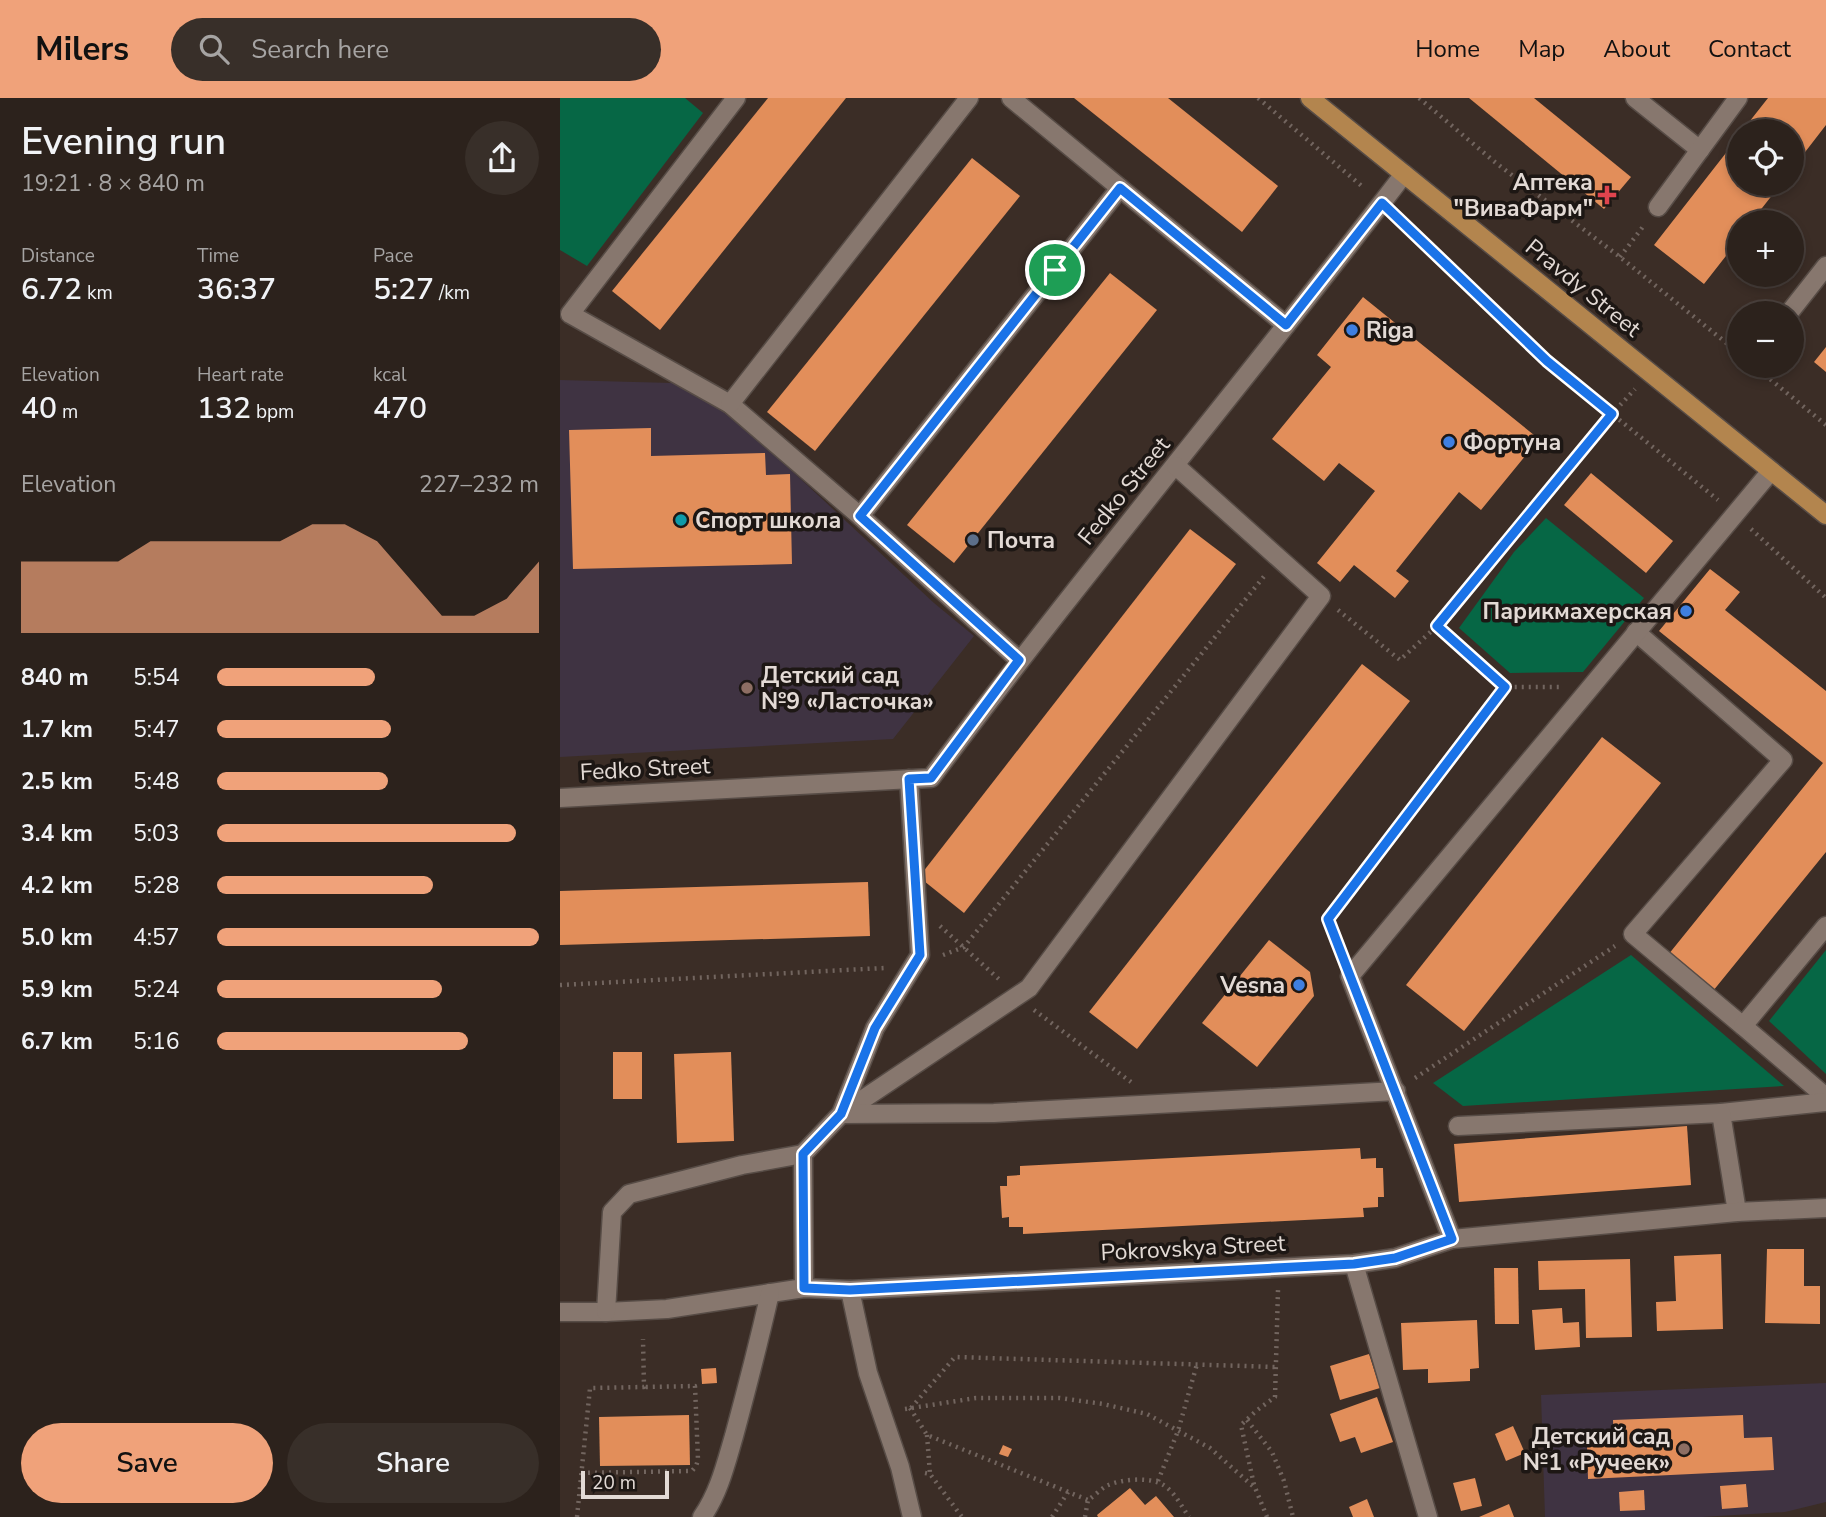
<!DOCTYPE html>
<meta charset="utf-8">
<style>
:root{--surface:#2c221c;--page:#382f29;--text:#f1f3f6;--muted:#a6a4a3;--line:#483f3b;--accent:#f0a27a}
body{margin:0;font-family:"Nunito Sans",sans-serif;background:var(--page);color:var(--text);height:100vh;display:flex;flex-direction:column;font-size:26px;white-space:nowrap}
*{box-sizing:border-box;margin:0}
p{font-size:23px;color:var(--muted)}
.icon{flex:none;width:38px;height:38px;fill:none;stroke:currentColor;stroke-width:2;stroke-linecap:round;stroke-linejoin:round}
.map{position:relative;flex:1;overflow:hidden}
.panel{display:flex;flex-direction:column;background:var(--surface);width:560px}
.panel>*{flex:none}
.fabs{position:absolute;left:1167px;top:21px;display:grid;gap:14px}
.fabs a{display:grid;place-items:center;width:77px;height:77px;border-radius:50%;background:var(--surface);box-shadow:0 4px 10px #0003,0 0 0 2px var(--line);font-size:35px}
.scale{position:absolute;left:21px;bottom:18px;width:88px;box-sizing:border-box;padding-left:7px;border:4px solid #e3dad5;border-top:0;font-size:19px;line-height:24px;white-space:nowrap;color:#e3dad5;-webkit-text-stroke:5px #1d1714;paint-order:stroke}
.pin{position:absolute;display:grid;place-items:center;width:60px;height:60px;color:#fff;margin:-30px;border:4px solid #fff;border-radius:50%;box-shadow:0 2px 7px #0007}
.round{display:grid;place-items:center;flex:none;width:74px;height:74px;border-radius:37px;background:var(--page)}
.headline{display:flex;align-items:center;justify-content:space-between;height:119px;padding:0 21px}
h1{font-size:38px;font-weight:600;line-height:52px}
.figures{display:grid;grid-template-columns:repeat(3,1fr);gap:10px;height:119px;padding:7px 21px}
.figures div{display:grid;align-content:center}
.figures b{font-size:30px;font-weight:600}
.figures small{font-size:19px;font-weight:400}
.figures p{font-size:19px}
.chart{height:196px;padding:14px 21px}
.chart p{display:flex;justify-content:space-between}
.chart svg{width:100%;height:126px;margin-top:7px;fill:var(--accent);opacity:.7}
.primary-button{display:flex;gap:14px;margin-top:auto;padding:14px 21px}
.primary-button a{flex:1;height:80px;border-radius:42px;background:var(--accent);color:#111;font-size:28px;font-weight:600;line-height:80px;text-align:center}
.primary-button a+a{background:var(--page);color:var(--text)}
ul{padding:0 21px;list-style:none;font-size:23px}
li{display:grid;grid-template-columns:112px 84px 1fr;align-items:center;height:52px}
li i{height:18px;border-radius:9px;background:var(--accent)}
header{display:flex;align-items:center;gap:42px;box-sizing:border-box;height:98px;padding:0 35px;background:var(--accent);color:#111}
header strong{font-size:33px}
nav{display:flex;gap:38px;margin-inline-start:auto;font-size:24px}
.search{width:490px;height:63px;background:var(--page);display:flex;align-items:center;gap:18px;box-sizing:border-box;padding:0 24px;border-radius:38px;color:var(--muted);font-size:26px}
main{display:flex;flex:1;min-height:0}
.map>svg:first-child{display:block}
.education{fill:#3f3342}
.forest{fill:#066745}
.building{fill:#e28e5a}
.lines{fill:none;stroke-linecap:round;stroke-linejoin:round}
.minor-casing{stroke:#574c46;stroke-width:21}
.major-casing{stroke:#574c46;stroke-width:21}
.path{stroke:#72655f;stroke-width:4.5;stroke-dasharray:2 5;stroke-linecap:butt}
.minor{stroke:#87776e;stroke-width:18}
.major{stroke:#b3854e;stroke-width:18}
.route-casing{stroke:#fff;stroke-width:14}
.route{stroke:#1a73e8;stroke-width:9}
.health-dot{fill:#e0444e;stroke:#1d1714;stroke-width:2.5}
.shop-dot{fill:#3f7fe0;stroke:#1d1714;stroke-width:2.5}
.culture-dot{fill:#0f9aa8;stroke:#1d1714;stroke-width:2.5}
.service-dot{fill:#5c6f8a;stroke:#1d1714;stroke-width:2.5}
.education-dot{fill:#8d6e63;stroke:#1d1714;stroke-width:2.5}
.labels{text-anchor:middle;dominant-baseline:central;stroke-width:7;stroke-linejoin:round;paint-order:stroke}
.poi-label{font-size:23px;font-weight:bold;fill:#e3dad5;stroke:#1d1714;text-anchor:start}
.street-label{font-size:23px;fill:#e3dad5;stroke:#1d1714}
</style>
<header>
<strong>Milers</strong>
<div class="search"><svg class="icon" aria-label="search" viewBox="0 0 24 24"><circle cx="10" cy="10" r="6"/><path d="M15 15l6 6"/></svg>Search here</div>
<nav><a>Home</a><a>Map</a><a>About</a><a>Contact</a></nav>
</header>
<main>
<section class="panel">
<div class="headline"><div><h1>Evening run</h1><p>19:21 · 8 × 840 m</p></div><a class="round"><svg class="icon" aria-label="share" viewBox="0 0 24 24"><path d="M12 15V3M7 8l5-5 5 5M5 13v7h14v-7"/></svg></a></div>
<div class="figures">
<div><p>Distance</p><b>6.72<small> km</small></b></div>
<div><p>Time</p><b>36:37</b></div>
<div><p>Pace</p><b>5:27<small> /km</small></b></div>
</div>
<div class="figures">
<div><p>Elevation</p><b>40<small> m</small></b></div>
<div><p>Heart rate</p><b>132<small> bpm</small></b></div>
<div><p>kcal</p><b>470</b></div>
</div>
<div class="chart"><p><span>Elevation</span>227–232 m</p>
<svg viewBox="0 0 160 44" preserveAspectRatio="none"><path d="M0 44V19L10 19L20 19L30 19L40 12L50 12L60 12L70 12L80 12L90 6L100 6L110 12L120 25L130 38L140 38L150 32L160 19V44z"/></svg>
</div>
<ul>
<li><b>840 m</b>5:54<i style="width:49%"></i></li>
<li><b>1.7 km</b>5:47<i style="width:54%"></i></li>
<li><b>2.5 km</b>5:48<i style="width:53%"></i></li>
<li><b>3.4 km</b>5:03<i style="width:93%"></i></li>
<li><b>4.2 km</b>5:28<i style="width:67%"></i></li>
<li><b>5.0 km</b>4:57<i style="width:100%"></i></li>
<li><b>5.9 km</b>5:24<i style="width:70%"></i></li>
<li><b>6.7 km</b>5:16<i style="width:78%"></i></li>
</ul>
<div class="primary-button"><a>Save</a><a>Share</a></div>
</section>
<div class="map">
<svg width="1266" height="1419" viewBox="0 0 1266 1419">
<rect width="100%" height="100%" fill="#3b2d26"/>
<!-- education -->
<g class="education">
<path d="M0 282 112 285 160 306 374 505 414 538 333 641 0 659Z"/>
<path d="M1266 1285V1404L1225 1414 1142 1419H985L981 1297Z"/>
</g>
<!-- forest -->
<g class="forest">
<path d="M0 0H125L143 15 27 168 0 152Z"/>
<path d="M986 420 1084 500 1023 574 950 575 899 530 954 454Z"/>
<path d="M1266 852V976L1209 923Z"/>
<path d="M1071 857 1224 988 903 1008 873 985Z"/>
</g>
<!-- building -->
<g class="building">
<path d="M208 0H286L100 232 52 193Z"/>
<path d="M514 0H608L718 88 682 134Z"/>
<path d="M909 0H974L1071 79 1044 111Z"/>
<path d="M1208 0H1266V27L1232 71V33H1182Z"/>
<path d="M1180 37V86H1221L1191 124H1180V140L1144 186 1094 147Z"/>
<path d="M412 60 460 98 255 353 207 314Z"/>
<path d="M550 175 597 212 394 465 347 427Z"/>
<path d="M803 199 979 341 921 412 899 394 836 473 849 483 835 500 794 467 780 484 757 465 815 393 779 365 764 383 712 341 771 269 757 257Z"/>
<path d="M1266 249V274L1254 264Z"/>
<path d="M91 330V358L205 355 206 377 230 376 232 466 13 471 9 332Z"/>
<path d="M1031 375 1113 443 1086 475 1004 407Z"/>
<path d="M630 431 676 466 404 815 359 779Z"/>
<path d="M1150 471 1180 494 1165 512 1266 593V754L1153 893 1108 857 1263 665 1099 533Z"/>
<path d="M802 566 850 603 577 951 529 914Z"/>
<path d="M1042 639 1101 685 904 933 846 887Z"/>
<path d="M308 784 310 838 0 847V793Z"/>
<path d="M709 842 750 874 754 898 697 969 642 925Z"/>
<rect x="53" y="954" width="29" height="47"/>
<path d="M171 954 174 1043 117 1045 114 956Z"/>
<path d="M1127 1028 1131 1087 899 1104 894 1046Z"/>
<path d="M800 1050 801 1061 816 1060V1070H823L824 1099H818V1109L803 1110 804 1119 463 1136V1129H449V1119L442 1120 440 1088H447V1078L460 1077V1068Z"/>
<path d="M1207 1151H1244V1188H1260V1226L1205 1225Z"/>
<path d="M1161 1156 1163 1231 1097 1233 1096 1204 1116 1203 1114 1158Z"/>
<path d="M1070 1161 1072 1239 1026 1240 1025 1191 979 1192 978 1163Z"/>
<path d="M934 1170H958L959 1226H935Z"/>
<path d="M1002 1210 1003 1225 1019 1224 1020 1249 975 1252 972 1212Z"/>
<path d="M917 1222 919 1270 910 1271V1283L868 1285V1271L843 1272 841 1225Z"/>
<path d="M809 1256 820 1290 780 1302 770 1268Z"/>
<path d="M156 1270 157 1285 142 1286 141 1271Z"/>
<path d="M817 1299 833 1344 801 1355 795 1339 780 1344 770 1316Z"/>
<path d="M129 1317 130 1367 40 1368 39 1319Z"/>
<path d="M1183 1317 1184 1340 1212 1339 1214 1372 1028 1381 1027 1347 1054 1346 1053 1322Z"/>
<path d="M953 1328 965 1355 946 1363 935 1336Z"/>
<path d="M443 1347 452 1351 448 1359 439 1356Z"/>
<path d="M915 1380 922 1408 901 1413 893 1385Z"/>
<path d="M1186 1386 1188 1409 1162 1411 1160 1388Z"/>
<path d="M570 1390 585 1407 596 1398 614 1419H538L537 1417Z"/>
<path d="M1084 1392 1085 1412 1060 1413 1059 1394Z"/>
<path d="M807 1401 814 1419H793L789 1409Z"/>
<path d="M949 1406 954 1419H919Z"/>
</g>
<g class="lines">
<defs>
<g id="minor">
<path d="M176 0 10 216 170 306 300 418 459 562"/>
<path d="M451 0 726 227"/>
<path d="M1075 0 1140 52"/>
<path d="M1098 109 1178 0"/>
<path d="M1229 215 1266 168"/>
<path d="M170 306 409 0"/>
<path d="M300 418 560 90"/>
<path d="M1076 534 1223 662 1073 836 1183 928"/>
<path d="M0 700 371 680C524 475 689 279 844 76"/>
<path d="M1266 828 1183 928 1266 999"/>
<path d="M1161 1015 1266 1004"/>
<path d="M281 1016 469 890 761 498 616 368"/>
<path d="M281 1016 434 1015 836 993"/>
<path d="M898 1028 1161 1015 1177 1114"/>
<path d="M892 1141 790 878 1211 373"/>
<path d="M794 1166 868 1419"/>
<path d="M244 1190 243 1056 281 1016 315 930 360 857 349 681"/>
<path d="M290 1192 308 1275 340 1369 352 1419"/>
<path d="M0 1214H46L107 1211 244 1190 290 1192 794 1166 835 1160 892 1141 1177 1114 1266 1110"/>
<path d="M46 1214 52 1114 69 1096 182 1067 243 1056"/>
<path d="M142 1419C159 1395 166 1365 174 1338 187 1290 199 1243 210 1195"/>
</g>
<path id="major" d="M750 0 1266 417"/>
</defs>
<!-- minor casing -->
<use href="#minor" class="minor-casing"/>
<!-- major casing -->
<use href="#major" class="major-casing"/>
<!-- path -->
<g class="path">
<path d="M698 0 804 90"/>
<path d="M859 0 936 65 1060 159 1180 256"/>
<path d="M837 119 987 263 1158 402"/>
<path d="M1060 159 1085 126"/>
<path d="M1194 268 1266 327"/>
<path d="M1191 431 1266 500"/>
<path d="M778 512 840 562 877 528 945 589H1002"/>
<path d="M877 528 1052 316 1075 291"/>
<path d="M380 828 441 883"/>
<path d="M781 855 768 822 945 589"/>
<path d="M383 857 404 849 706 476"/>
<path d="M0 887 324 870"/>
<path d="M474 912 571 984"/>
<path d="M855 980 1055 848"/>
<path d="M350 1310 367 1337 528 1402"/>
<path d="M351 1310 395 1259 716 1269"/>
<path d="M345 1311 416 1300H500L543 1306 587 1316 650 1350 696 1391"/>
<path d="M687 1322 712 1354 724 1383 733 1419"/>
<path d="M367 1337 370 1376"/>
<path d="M21 1375 132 1373 136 1368 138 1362 135 1288 84 1289"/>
<path d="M365 1375 370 1376 402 1419"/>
<path d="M598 1383 618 1333 637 1266"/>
<path d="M17 1419 30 1290 84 1289 83 1241"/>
<path d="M492 1419 508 1394"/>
<path d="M525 1419 528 1402C534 1398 540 1392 546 1388 561 1381 591 1378 605 1388 615 1395 622 1409 629 1419"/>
<path d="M707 1419 694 1387 681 1327 696 1313 715 1299 718 1192"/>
</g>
<!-- minor -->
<use href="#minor" class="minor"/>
<!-- major -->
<use href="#major" class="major"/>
</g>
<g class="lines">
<defs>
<path id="route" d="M560 90 726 227 822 105 987 263 1052 316 877 528 945 589 768 821 892 1141 835 1160 794 1166 290 1192 244 1190 243 1056 281 1016 315 930 360 857 349 681 371 680 459 562 300 418Z"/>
</defs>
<!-- route casing -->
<use href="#route" class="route-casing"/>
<!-- route -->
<use href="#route" class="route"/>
</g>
<!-- markers -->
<path class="health-dot" d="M1043.5 86.5h7v7h7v7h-7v7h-7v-7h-7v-7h7z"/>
<g class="shop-dot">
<circle cx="792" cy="232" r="7"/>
<circle cx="889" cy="344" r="7"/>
<circle cx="1126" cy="513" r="7"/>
<circle cx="739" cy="887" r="7"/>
</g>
<circle class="culture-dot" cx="121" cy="422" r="7"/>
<circle class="service-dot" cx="413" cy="442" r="7"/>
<g class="education-dot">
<circle cx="187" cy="590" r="7"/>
<circle cx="1124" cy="1351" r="7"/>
</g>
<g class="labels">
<!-- poi labels -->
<g class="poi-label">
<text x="1033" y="84" text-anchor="end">Аптека<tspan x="1033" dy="26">"ВиваФарм"</tspan></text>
<text x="806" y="232">Riga</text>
<text x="903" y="344">Фортуна</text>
<text x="135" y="422">Спорт школа</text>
<text x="427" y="442">Почта</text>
<text x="1112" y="513" text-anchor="end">Парикмахерская</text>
<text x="201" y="577">Детский сад<tspan x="201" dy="26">№9 «Ласточка»</tspan></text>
<text x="725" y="887" text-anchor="end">Vesna</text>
<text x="1110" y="1338" text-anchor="end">Детский сад<tspan x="1110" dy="26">№1 «Ручеек»</tspan></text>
</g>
<!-- street labels -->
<g class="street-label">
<text transform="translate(1023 190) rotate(39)">Pravdy Street</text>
<text transform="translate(564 393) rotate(-51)">Fedko Street</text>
<text transform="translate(85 671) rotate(-3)">Fedko Street</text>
<text transform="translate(633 1150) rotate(-3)">Pokrovskya Street</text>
</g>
</g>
</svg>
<div class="fabs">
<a><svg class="icon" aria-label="locate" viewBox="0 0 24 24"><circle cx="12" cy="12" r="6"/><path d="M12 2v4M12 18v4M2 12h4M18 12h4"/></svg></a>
<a>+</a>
<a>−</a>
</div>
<div class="scale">20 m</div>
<div class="pin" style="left:495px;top:172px;background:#1e9e55"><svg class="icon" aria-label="arrive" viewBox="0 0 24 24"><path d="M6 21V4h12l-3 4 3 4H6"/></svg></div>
</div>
</main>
